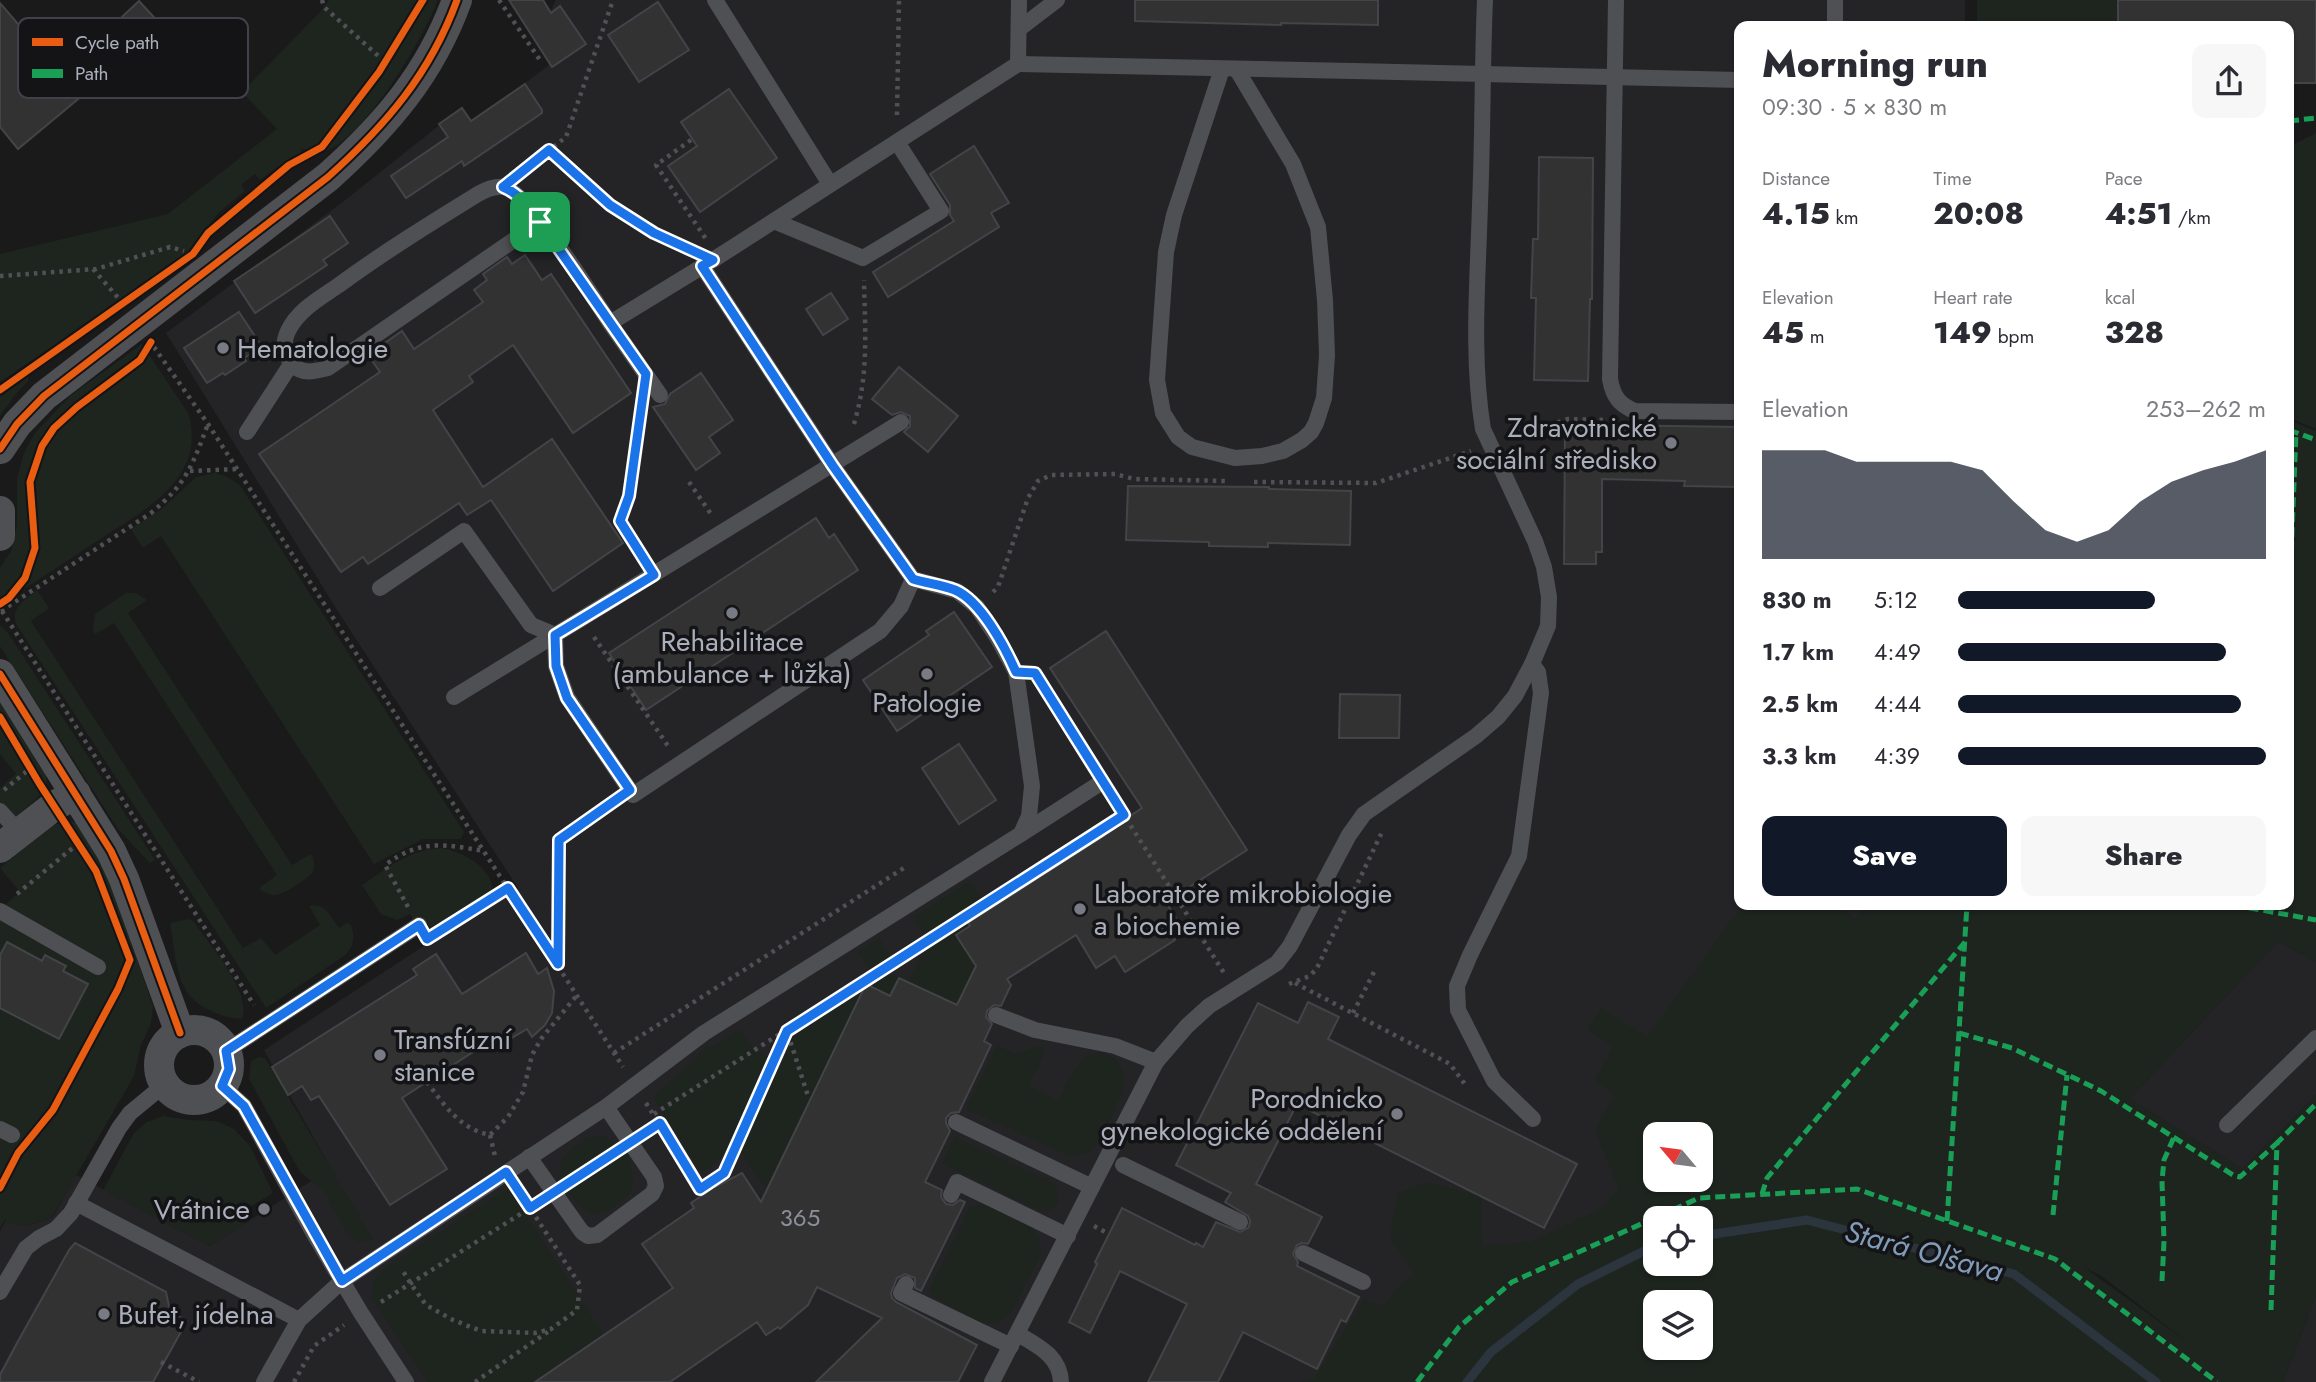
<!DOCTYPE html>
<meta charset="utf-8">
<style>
:root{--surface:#fff;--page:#f7f7f7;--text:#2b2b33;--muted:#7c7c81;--accent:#111827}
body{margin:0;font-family:Jost,sans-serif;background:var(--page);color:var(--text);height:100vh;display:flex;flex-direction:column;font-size:26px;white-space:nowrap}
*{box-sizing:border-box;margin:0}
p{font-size:23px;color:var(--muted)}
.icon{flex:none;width:38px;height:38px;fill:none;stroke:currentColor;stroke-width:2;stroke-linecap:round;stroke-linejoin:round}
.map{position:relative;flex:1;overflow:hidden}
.drawer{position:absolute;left:1734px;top:21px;width:560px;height:889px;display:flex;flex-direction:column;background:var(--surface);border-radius:14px;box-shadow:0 2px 5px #0004}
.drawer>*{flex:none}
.needle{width:46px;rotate:299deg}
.fabs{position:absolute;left:1643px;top:1122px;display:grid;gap:14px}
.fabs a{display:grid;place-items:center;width:70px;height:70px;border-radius:14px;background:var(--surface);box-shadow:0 2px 5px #0004;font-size:35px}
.pin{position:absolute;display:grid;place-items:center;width:60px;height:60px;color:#fff;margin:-30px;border-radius:14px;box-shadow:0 4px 10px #0006}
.round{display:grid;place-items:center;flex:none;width:74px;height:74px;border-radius:14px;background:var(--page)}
.overview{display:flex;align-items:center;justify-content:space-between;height:119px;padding:0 28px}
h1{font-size:38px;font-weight:800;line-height:52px}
.stats{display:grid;grid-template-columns:repeat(3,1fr);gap:10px;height:119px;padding:7px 28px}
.stats div{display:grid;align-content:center}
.stats b{font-size:30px;font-weight:800}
.stats small{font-size:19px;font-weight:400}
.stats p{font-size:19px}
.chart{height:196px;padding:14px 28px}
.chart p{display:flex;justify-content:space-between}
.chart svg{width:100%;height:126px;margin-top:7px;fill:var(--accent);opacity:.7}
.primary-button{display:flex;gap:14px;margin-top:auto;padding:14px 28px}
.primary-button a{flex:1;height:80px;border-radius:14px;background:var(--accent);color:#fff;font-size:28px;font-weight:800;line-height:80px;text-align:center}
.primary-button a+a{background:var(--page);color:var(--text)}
ul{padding:0 28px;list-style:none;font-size:23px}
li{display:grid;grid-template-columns:112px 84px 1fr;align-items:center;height:52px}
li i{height:18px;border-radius:9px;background:var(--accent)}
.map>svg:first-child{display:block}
.built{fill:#242427}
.green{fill:#1e251f;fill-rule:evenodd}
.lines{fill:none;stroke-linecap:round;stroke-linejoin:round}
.stream{stroke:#2c353e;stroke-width:9}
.building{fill:#323233;stroke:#434447;stroke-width:2}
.path{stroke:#505155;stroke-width:4.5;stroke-dasharray:3.5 5;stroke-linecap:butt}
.lane{stroke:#4e5054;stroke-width:16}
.street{stroke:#4e5054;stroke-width:30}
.quiet{stroke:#1a9f57;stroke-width:5;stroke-dasharray:10 5;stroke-linecap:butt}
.cycleway-casing{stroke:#141417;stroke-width:11}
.cycleway{stroke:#e95d12;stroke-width:7}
.route-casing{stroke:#fff;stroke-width:14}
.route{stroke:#1a73e8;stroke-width:9}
.poi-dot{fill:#787b84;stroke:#141417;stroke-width:2.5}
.labels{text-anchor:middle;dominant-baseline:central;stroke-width:7;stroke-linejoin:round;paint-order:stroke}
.number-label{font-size:24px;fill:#8d909a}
.poi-label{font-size:28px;fill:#abafbc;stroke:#141417;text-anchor:start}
.water-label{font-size:30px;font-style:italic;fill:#809cb9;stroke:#141417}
.key{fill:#141417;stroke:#414249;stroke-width:2}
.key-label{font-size:19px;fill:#abafbc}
</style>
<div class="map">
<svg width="2316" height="1382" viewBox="0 0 2316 1382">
<rect width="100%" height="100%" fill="#1a1a1b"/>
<!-- built -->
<g class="built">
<path d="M556 0H1965V26H1740V905H1868L1676 1134H1656L1623 1198 1392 1382H0V1231L5 1222 26 1226 53 1217 76 1175 209 1246 313 1180 331 1168 264 1050 430 942 518 888 337 610 166 333 344 201 461 108 471 123 552 63 526 28 550 12Z"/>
<path d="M2278 941 2316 962V1095L2243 1169 2129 1099Z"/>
<path d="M2316 1295V1382H2283Z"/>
</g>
<!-- green -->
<g class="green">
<path d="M329 0H438C422 40 367 135 326 151 319 153 308 150 300 149L303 153 290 158 260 180 255 174 241 185 245 191 219 212 187 254 0 382V254L168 214 277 129 242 92 321 11Z"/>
<rect x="1977" y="0" width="140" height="26"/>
<path d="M2316 133V429L2289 418V147Z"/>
<path d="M142 344 188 413C208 477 144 511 100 539 76 555 52 571 27 587L15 590 0 600V568L11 551 17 525V478L24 453 35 433 70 396Z"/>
<path d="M28 377V381L15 395 0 416V397Z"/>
<path d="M2289 420 2316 431V962L2278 941 2129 1099 2243 1169 2316 1095V1295L2283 1382H1299L1314 1379 1364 1299 1383 1306 1398 1287 1415 1274 1390 1237 1398 1193 1426 1182 1482 1197V1246L1530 1242 1600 1209 1619 1188 1595 1131 1614 1095 1595 1080 1613 1047 1588 1030 1601 1007 1647 1037 1742 905H1838L1856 919 1868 905H2289ZM1656 1134H1701V1180H1656ZM1656 1218H1701V1264H1656ZM2084 1267 2103 1277 2194 1347ZM1656 1302H1701V1348H1656Z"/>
<path d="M215 473 225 476 239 484 464 832 461 839H423L374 864 161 536 143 548 131 529 163 508 196 477Z"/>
<path d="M37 590 49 608 31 621 243 948 261 938 275 955 320 925 309 906C325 902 331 917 339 928L347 923 351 925C355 938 354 947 344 956L266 1008 16 624C11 607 25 600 37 590Z"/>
<path d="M126 593H136L147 600 128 613 292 865 311 854C314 859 315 865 313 871 310 878 282 896 274 895 268 895 263 892 259 888L277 875 114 623 95 634 93 630 95 614Z"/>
<path d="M0 625 8 633 155 860 150 863 118 829 0 646Z"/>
<path d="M0 699 46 770C46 776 47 782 45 787 42 797 10 821 0 830V788L16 774 0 754Z"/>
<path d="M69 821 80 823 105 866 153 1006 151 1023 141 1045 134 1076 52 1217 26 1226 5 1222 6 1218 0 1228V909L20 892 0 868 53 825Z"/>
<path d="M443 848C465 854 491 866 493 891L437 930 431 929 424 920 416 924 410 914 397 920 381 914 362 885C390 867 409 849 443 848Z"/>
<path d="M970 881 982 899 925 936 913 917Z"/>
<path d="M188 919 193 921C207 941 255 996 241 1019 229 1018 220 1015 209 1010 173 993 177 956 170 923Z"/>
<path d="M966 923 969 927 956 935 977 968 974 969 957 1005 908 982 922 953Z"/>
<path d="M879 938 891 958 870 971 858 952Z"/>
<path d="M883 975 899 977 889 997 866 988 766 1190 740 1150 795 1034Z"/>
<path d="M740 1029 751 1046 766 1056 768 1063 721 1158 702 1173 653 1098 706 1047H712Z"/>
<path d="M997 1045 1016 1055 1037 1046 1043 1048 1044 1054 1029 1086 1058 1101C1069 1082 1083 1037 1114 1058 1121 1063 1125 1073 1125 1082 1125 1091 1101 1140 1095 1147 1088 1154 1078 1156 1070 1156L966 1109Z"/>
<path d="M259 1057 265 1058 374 1240 358 1242 349 1237 323 1190 300 1172 249 1079 251 1061Z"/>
<path d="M163 1116 188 1120 217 1121 234 1129 250 1146 273 1193 246 1209 252 1219 209 1246 103 1190 134 1133 147 1122Z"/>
<path d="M603 1136C626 1145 647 1184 622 1201 616 1205 610 1211 604 1213 587 1218 577 1205 569 1193 555 1173 556 1158 578 1144 587 1138 592 1136 603 1136Z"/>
<path d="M955 1137 1053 1183C1064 1197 1058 1212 1040 1211L942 1163Z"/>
<path d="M509 1187 603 1334 534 1382H427L372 1298 374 1281 383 1269Z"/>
<path d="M980 1205 990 1207 1032 1228 1040 1241 1041 1255 1010 1315 998 1323 983 1324 935 1298 929 1291 970 1206Z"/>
</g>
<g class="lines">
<!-- stream -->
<g class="stream">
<path d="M1701 1236 1807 1220 2014 1274 2156 1382"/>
<path d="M1467 1382 1491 1352 1578 1284 1656 1245"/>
</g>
</g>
<!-- building -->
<g class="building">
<path d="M509 0H543L551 13 560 6 586 44 552 67Z"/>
<path d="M1135 0H1378V25L1281 23V25L1135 21Z"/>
<path d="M2118 0H2316V83H2289V26H2118Z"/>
<path d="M139 1 162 26 96 87 95 85 18 149 0 127V3L61 74Z"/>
<path d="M658 2 689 50 639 82 608 35Z"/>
<path d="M525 84 542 110V113L464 166 462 161 406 198 391 176 448 137 439 124 462 108 471 121Z"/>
<path d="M729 89 777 158 700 212 668 166 697 146 681 122Z"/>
<path d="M974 146 1009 203 991 213 999 227 888 297 873 272 954 221 950 215V205L930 174Z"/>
<path d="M1539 157 1593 158 1592 299H1590L1588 381 1534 380 1536 298H1531L1533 239H1538Z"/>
<path d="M330 216 348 243 323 260 327 265 255 313 234 281Z"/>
<path d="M525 255 542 280 551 274 631 393 573 433 513 345 469 376 473 382 433 410 483 487 552 439 623 543 553 591 491 500 467 515 459 503 368 564 363 557 341 572 259 454 380 372 368 355 402 331 414 349 483 302 474 290 487 280 483 274 507 257 512 264Z"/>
<path d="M831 293 848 319 823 335 806 309Z"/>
<path d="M239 312 262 347 244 358 246 361 225 375 223 373 207 383 184 348Z"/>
<path d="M899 367 958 416 928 452 904 432 910 426V416L901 412 892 415 872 399Z"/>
<path d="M701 373 733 420 709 437 720 453 696 470 653 407 665 404 670 394Z"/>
<path d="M1603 425 1740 427V487L1684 486 1685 481 1602 479V552H1596V564H1564L1565 429Z"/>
<path d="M1128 486 1269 487V489L1351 491 1350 545 1268 543V547L1209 546V542L1126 540Z"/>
<path d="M816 518 829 538 834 534 858 570 646 710 609 653Z"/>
<path d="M954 612 992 667 897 731 863 680 929 635 926 631Z"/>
<path d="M1106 631 1247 850 1166 902 1180 925 1170 931 1175 940 1125 972 1115 956 1096 968 1076 935 1007 979 1011 985 1001 1006 994 1005 987 1011 986 1017 992 1024 984 1041 991 1045 959 1112 951 1113 946 1118V1123L950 1131 925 1182 942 1190 941 1197 946 1204 953 1205 960 1200 965 1202 921 1291 915 1288V1278L905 1274 897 1278 891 1293 892 1298 896 1302 977 1345 958 1382H816L882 1318 817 1287 808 1305 780 1329 778 1327 766 1335 757 1322 670 1382H535L673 1288 642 1244 694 1208 691 1203 713 1188 742 1173 761 1202 866 984 890 996 899 978 957 1005 976 966 956 935 970 926 968 923 1104 836 1103 834 1142 808 1050 668Z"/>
<path d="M1340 694 1400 695 1399 738H1339Z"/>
<path d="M959 744 996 800 959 824 922 768Z"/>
<path d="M7 942 42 961 45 955 66 966 63 971 88 984 59 1039 0 1008V955Z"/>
<path d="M526 953 538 974 547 968 554 991 552 1013 545 1025 532 1037 527 1029 505 1042 501 1034 402 1098 447 1169 390 1205 319 1096 311 1100 302 1086 288 1095 272 1067 417 975 413 969 436 954 462 994Z"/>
<path d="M1308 1002 1339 1017 1328 1039 1577 1164 1544 1228 1297 1104 1256 1184 1322 1217 1308 1244 1302 1243 1297 1245 1293 1254 1298 1262 1297 1266 1359 1297 1346 1322 1341 1320 1317 1369 1243 1332 1218 1382H1148L1187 1304 1120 1271 1090 1333 1069 1322 1097 1264 1095 1262 1122 1208 1195 1245 1196 1243 1203 1247 1216 1222 1240 1232 1249 1227 1250 1221 1248 1216 1225 1202 1231 1193 1176 1165 1258 1003 1298 1023Z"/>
<path d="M75 1243 166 1292 170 1311 187 1321 153 1382H0V1375L17 1343 69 1250Z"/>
</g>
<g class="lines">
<!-- path -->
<g class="path">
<path d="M322 0 324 7 385 62"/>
<path d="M499 0 542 63"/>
<path d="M897 115 899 0"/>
<path d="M691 140 656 165 706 239"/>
<path d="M549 150 610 205 654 233 690 249"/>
<path d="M520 173 566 137 613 0"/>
<path d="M93 269 120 300"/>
<path d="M0 276 96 269 170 247 184 251"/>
<path d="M154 347 208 424 623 1067"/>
<path d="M642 406 630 497 620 521 642 556"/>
<path d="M854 424C869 374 865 331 864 280"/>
<path d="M1509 438 1568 419 1606 420"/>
<path d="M190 471 237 469"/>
<path d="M689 482 711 514"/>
<path d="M1254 482 1376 483 1471 451"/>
<path d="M993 592 998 587 1028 498 1038 481 1051 475 1115 474 1134 479 1225 481"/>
<path d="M1 611 151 513C187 483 192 466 208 424"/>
<path d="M2 611 254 1005"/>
<path d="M594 637 668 746"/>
<path d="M1043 686 1092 765"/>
<path d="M4 790 27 771"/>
<path d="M1113 798 1124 815"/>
<path d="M17 894 75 846"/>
<path d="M408 907 385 865C421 839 443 844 484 851"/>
<path d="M441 929 508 888"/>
<path d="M558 962 559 840 612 802"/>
<path d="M1295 983 1450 1064 1467 1087"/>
<path d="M1289 984 1310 976 1317 968 1382 832"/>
<path d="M1353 1013 1375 970"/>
<path d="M614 1053 907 866"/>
<path d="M427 1082C444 1105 460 1129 490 1135L508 1117 523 1092 532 1055 541 1039 577 995"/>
<path d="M646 1103 700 1189 724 1173 787 1031 808 1096"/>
<path d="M654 1114 1124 815 1224 973"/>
<path d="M490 1135 495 1156"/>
<path d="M573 1180 613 1154"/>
<path d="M517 1189 530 1207"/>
<path d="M1094 1226 1109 1234"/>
<path d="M381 1302 530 1208 580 1285 577 1310 551 1329 535 1333 481 1331 453 1320 426 1305 411 1284 401 1268"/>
<path d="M161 1362 199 1382"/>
<path d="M294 1382 314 1346 344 1325"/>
<path d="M475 1382 549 1331"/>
</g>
<!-- lane -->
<g class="lane">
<path d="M715 0 830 184"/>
<path d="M1616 0 1610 379C1613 396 1619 405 1635 411L1740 412"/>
<path d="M1835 26V0"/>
<path d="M1019 29 1057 0"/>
<path d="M1018 64C1259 70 1499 73 1740 80"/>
<path d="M1222 69 1174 215 1166 252 1157 380 1163 413 1178 437 1192 447 1235 458 1262 456 1283 451 1302 440 1311 432 1316 423 1324 398 1327 355 1325 300 1318 227 1293 164 1237 70"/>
<path d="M774 221 863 258 941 211 897 142"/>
<path d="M540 222 328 368C316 371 303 375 293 365 284 355 282 344 288 331 298 310 320 298 339 285 384 252 431 223 478 194 485 190 495 186 504 187 527 191 594 299 610 323L713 260 1018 64 1019 0"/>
<path d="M610 323 660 395"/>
<path d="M901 422 555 635 556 666 567 697 633 795 880 631 901 606 913 579"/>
<path d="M247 432 291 364"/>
<path d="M380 588 464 531 531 625 555 635 454 697"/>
<path d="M1532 664 1538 672 1541 693 1519 856 1470 955 1457 986 1458 1010 1494 1081 1533 1119"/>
<path d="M0 811 19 832"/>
<path d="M1021 834 1102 782"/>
<path d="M0 911 98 967"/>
<path d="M996 1015 1035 1030 1115 1046 1156 1062"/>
<path d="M226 1051 419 925"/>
<path d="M222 1086 244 1106 314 1234 361 1313 406 1382"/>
<path d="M956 1122 1092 1187"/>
<path d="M2227 1125 2316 1038"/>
<path d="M0 1129 12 1135"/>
<path d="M529 1157 582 1232 588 1236 597 1235 652 1194 656 1186 654 1177 606 1107"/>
<path d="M1123 1165 1240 1222"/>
<path d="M951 1195 957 1182 1068 1236"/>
<path d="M76 1203 299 1320"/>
<path d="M1303 1253 1363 1282"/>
<path d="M906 1284 901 1293 1011 1346"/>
<path d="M0 1292 26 1248 39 1238 56 1229 71 1213 119 1128 130 1113 164 1085"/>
<path d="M1018 1334C1038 1346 1060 1356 1061 1382"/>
<path d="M264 1382 299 1320 342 1281 606 1107 704 1033 1021 834 1029 816 1032 786 1016 672 997 637 977 607 957 591 913 579 833 466 702 266"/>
<path d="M992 1382 1156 1062 1187 1026 1209 1006 1277 963 1290 946 1349 835 1364 814 1476 736 1498 717 1515 696 1532 664 1548 626 1549 597 1544 567 1535 541 1483 429C1471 357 1478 277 1480 204 1483 136 1482 68 1485 0"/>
</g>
<!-- street -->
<g class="street">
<path d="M0 449 17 424 44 396 328 177C386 125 430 74 457 0"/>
<path d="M0 511V536"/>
<path d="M0 674 111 851 124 879 180 1033"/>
<path d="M0 848 54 806 76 794"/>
<circle cx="194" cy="1065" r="35"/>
</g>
<!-- quiet -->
<g class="quiet">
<path d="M2289 121 2316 118"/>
<path d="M2289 430 2316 440"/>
<path d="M2289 612 2296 432"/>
<path d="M2234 905 2316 920"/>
<path d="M1959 1033 2012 1048 2101 1091 2233 1175 2240 1177 2277 1143"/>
<path d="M1762 1194 1767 1178 1965 942"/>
<path d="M2053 1215 2067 1075"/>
<path d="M1947 1221 1967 905"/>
<path d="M2162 1281 2164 1241 2162 1181 2164 1160 2174 1137"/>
<path d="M2271 1310 2277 1143 2316 1104"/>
<path d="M1417 1382 1459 1327 1512 1282 1699 1198 1857 1189 2055 1259 2217 1382"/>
</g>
<defs>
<g id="cycleway">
<path d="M0 390 193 254 208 233 289 165 322 147 379 72 423 0"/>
<path d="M0 449 17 424 44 396 328 177C386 125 430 74 457 0"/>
<path d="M0 604 9 598 25 578 35 548 30 482 42 446 54 428 77 407 140 360 151 342"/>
<path d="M0 674 111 851 124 879 180 1033"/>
<path d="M0 717 39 783 96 871 130 960 118 989 53 1110 18 1153 0 1188"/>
</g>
</defs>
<!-- cycleway casing -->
<use href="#cycleway" class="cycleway-casing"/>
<!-- cycleway -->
<use href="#cycleway" class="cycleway"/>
</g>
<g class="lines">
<defs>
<path id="route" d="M549 150 610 205 654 233 713 260 702 266 833 466 913 579C926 583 942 585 955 590 981 601 1005 647 1016 672L1035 673 1124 815 787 1031 724 1173 700 1189 660 1123 530 1208 506 1172 342 1281 244 1106 222 1086 229 1069 226 1051 419 925 427 939 508 888 558 964 559 840 630 790 567 698 556 666 555 635 654 575 620 521 629 496 646 374 540 222C529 208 520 194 503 187Z"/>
</defs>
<!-- route casing -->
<use href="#route" class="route-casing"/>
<!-- route -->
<use href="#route" class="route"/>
</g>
<!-- markers -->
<g class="poi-dot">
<circle cx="223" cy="348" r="7"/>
<circle cx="1671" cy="443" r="7"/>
<circle cx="732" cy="613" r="7"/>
<circle cx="927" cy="674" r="7"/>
<circle cx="1080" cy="909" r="7"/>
<circle cx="380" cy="1055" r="7"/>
<circle cx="1397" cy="1114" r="7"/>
<circle cx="264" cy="1209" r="7"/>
<circle cx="104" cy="1314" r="7"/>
</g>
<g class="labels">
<!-- number labels -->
<g class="number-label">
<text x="800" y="1217">365</text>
</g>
<!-- poi labels -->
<g class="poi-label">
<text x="237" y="348">Hematologie</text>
<text x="1657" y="427" text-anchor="end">Zdravotnické<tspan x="1657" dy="32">sociální středisko</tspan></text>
<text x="732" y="641" text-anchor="middle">Rehabilitace<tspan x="732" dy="32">(ambulance + lůžka)</tspan></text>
<text x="927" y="702" text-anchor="middle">Patologie</text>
<text x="1094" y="893">Laboratoře mikrobiologie<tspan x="1094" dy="32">a biochemie</tspan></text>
<text x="394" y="1039">Transfúzní<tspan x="394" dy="32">stanice</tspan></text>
<text x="1383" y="1098" text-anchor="end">Porodnicko<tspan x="1383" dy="32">gynekologické oddělení</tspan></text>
<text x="250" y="1209" text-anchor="end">Vrátnice</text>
<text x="118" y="1314">Bufet, jídelna</text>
</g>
<!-- water labels -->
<g class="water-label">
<text transform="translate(1924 1251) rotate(15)">Stará Olšava</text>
</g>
</g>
<!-- legend -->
<rect x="18" y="18" width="230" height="80" rx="10" class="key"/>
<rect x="32" y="38" width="31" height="8" fill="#e95d12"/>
<rect x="32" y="69" width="31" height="9" fill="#1a9f57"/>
<g class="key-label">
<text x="75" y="49">Cycle path</text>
<text x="75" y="80">Path</text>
</g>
</svg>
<div class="fabs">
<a><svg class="needle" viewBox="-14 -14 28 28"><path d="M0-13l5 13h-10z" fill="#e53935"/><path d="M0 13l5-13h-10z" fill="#7c7c81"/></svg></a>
<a><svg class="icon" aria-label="locate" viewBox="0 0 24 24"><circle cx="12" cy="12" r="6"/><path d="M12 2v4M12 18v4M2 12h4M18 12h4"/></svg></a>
<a><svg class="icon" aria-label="layers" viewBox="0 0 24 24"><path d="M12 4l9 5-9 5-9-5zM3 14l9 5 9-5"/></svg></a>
</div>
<div class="pin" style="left:540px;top:222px;background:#1e9e55"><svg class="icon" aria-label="arrive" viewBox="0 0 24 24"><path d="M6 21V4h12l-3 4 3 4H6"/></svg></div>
<section class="drawer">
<div class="overview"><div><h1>Morning run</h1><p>09:30 · 5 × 830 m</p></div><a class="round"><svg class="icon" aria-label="share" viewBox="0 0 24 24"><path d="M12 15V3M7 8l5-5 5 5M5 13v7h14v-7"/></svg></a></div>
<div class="stats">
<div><p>Distance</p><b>4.15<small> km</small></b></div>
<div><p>Time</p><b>20:08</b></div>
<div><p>Pace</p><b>4:51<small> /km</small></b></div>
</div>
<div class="stats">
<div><p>Elevation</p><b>45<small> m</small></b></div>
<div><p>Heart rate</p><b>149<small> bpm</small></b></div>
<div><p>kcal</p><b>328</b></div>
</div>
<div class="chart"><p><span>Elevation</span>253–262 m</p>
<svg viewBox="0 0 160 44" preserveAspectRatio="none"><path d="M0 44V6L10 6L20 6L30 10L40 10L50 10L60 10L70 13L80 24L90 34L100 38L110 34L120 24L130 17L140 13L150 10L160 6V44z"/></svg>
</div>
<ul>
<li><b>830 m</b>5:12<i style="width:64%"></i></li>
<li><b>1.7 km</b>4:49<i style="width:87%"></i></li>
<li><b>2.5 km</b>4:44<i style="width:92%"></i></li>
<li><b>3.3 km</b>4:39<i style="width:100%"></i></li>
</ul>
<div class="primary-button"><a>Save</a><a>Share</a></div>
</section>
</div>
